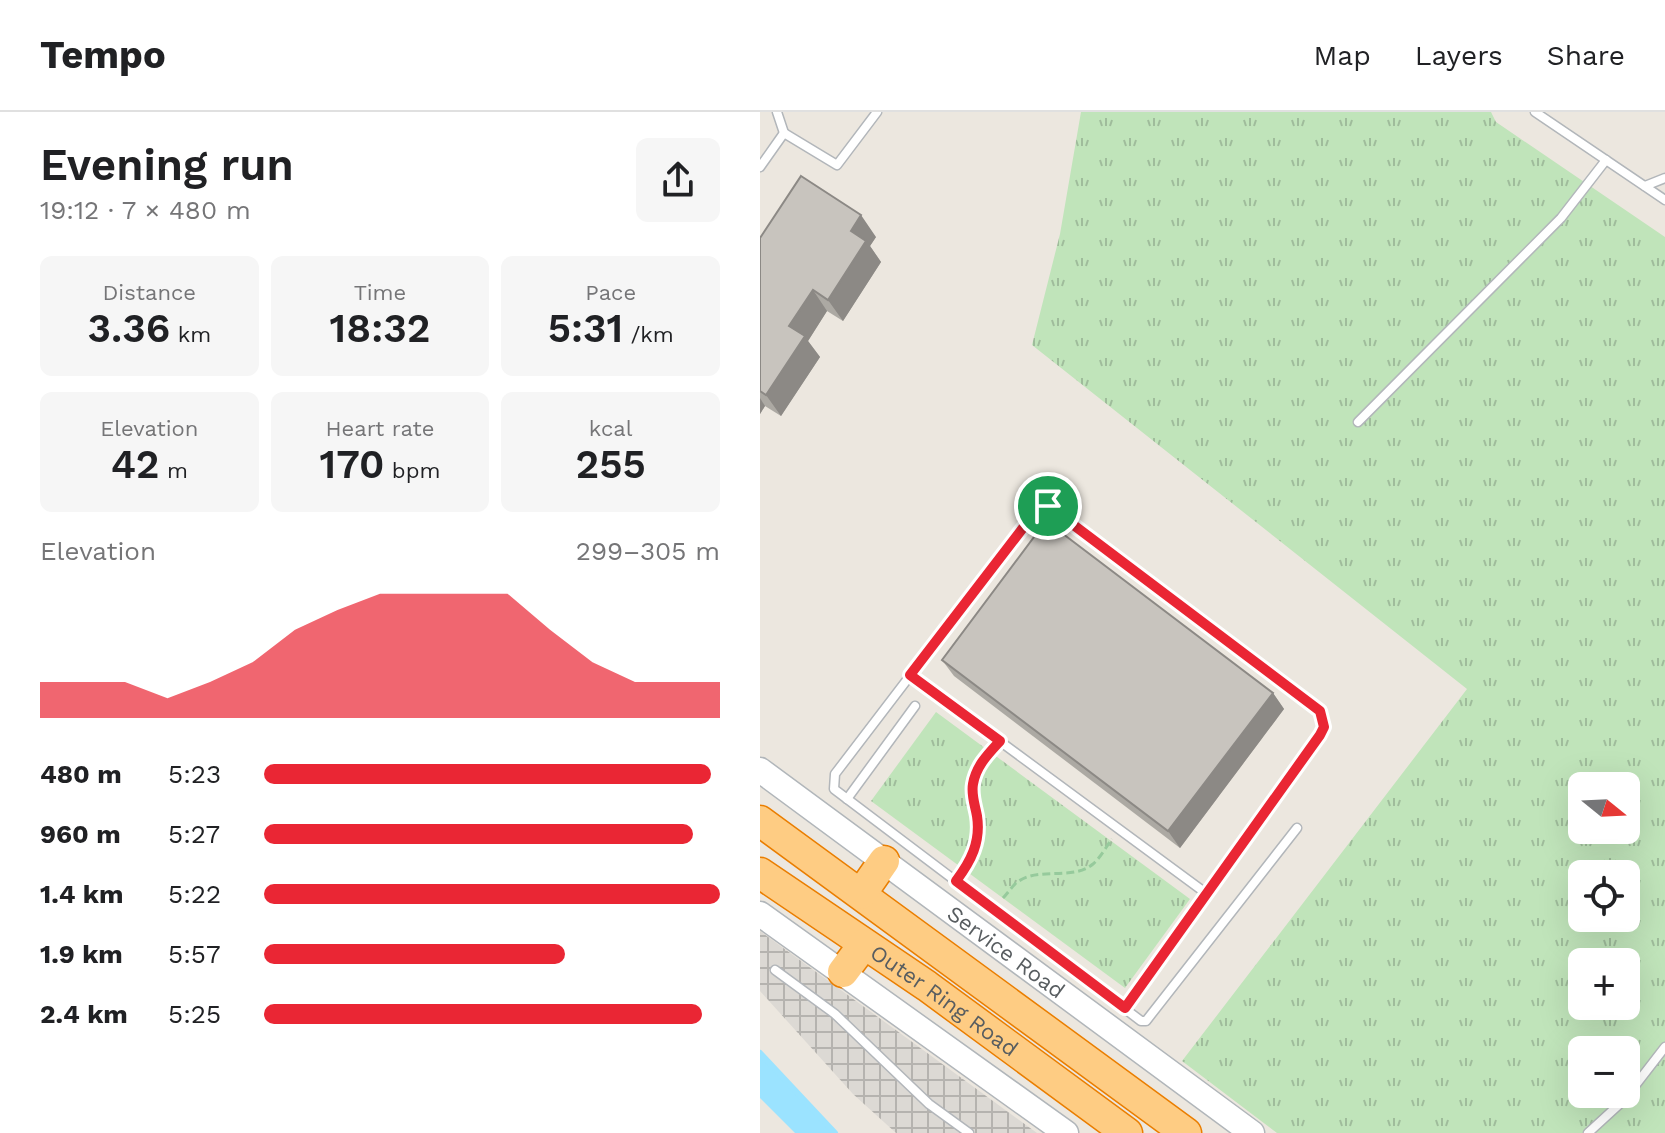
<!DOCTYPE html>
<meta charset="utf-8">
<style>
:root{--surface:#fff;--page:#f6f6f6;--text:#202124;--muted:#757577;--line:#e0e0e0;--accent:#ea2634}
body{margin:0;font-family:"Work Sans",sans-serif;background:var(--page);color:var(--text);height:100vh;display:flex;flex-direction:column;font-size:30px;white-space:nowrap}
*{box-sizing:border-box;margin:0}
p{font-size:26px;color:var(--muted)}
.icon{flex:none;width:44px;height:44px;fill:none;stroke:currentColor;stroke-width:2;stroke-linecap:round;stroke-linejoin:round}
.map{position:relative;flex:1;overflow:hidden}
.details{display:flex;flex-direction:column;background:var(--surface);width:760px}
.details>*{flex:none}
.needle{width:52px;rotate:108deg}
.fabs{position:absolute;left:808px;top:660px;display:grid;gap:16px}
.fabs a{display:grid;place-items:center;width:72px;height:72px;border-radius:12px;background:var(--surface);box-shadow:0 8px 32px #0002;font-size:40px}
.pin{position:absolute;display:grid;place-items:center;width:68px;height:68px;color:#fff;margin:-34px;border:4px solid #fff;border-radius:50%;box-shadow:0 2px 8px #0007}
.round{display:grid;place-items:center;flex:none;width:84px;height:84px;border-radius:12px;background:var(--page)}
.summary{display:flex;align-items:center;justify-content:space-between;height:136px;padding:0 40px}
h1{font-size:44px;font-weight:600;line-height:60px}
.figures{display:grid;grid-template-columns:repeat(3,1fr);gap:12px;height:136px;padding:8px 40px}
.figures div{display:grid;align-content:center;border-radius:12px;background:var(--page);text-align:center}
.figures b{font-size:40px;font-weight:600}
.figures small{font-size:22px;font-weight:400}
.figures p{font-size:22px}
.chart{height:224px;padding:16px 40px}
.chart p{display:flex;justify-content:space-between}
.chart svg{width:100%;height:144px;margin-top:8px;fill:var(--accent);opacity:.7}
ul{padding:0 40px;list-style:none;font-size:26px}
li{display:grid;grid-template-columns:128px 96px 1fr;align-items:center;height:60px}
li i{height:20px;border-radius:10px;background:var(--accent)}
header{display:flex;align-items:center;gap:48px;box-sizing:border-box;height:112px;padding:0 40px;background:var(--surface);border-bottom:2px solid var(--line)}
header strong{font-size:38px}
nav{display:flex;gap:44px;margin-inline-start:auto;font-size:28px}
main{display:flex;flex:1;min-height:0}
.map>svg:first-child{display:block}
.industrial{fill:url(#industrial-grid)}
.grass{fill:url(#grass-tufts);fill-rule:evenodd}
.water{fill:#9be3ff}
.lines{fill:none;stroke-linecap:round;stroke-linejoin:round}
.stream{stroke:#9be3ff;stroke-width:6}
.lane-casing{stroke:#b2b6ba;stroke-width:11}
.secondary-casing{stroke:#b1b6ba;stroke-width:27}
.highway-casing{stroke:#ea7e00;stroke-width:33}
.path{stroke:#96ca9c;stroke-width:3;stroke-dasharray:8 4;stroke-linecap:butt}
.lane{stroke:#fff;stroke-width:8}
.secondary{stroke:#fff;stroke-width:24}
.highway{stroke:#fecc83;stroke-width:30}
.wall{fill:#aca9a3}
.shaded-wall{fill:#8c8985}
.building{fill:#c8c4be;stroke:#8c8985;stroke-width:2}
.route-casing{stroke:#fff;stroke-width:16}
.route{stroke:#ea2634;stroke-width:10}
.labels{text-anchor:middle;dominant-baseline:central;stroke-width:8;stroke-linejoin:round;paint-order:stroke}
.street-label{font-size:22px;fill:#585d60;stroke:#fff}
</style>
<header>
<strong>Tempo</strong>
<nav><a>Map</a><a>Layers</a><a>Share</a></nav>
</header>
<main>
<section class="details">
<div class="summary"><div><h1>Evening run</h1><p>19:12 · 7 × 480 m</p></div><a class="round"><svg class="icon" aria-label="share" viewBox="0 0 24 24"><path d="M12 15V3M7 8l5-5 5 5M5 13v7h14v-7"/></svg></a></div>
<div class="figures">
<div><p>Distance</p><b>3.36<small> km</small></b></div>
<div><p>Time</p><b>18:32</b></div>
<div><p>Pace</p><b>5:31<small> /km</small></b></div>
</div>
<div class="figures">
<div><p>Elevation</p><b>42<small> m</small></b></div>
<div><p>Heart rate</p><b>170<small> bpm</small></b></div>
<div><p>kcal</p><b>255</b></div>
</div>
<div class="chart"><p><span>Elevation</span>299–305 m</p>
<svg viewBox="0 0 160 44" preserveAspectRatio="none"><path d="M0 44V33L10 33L20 33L30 38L40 33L50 27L60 17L70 11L80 6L90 6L100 6L110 6L120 17L130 27L140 33L150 33L160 33V44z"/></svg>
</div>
<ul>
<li><b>480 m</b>5:23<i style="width:98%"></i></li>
<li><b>960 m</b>5:27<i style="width:94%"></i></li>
<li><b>1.4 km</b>5:22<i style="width:100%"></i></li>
<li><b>1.9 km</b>5:57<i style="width:66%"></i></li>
<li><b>2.4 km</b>5:25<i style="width:96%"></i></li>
</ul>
</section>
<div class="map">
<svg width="905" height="1021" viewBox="0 0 905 1021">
<defs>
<pattern id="industrial-grid" width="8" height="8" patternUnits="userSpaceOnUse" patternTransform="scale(2)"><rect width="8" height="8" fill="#dcd9d4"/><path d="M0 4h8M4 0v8" fill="none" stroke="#b5b3af"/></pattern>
<pattern id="grass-tufts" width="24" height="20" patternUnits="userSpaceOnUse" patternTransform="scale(2)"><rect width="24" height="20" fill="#c0e4ba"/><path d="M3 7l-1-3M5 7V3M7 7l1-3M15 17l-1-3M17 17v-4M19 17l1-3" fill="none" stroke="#9fbc9b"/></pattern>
</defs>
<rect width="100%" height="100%" fill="#ece7df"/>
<!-- industrial -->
<path class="industrial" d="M0 819 277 1021H136L93 982 0 879Z"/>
<!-- grass -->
<g class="grass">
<path d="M321 0H731L736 10 905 125V1021H517L422 949 707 577 272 233 300 122ZM822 674H866V718H822ZM822 762H866V806H822ZM822 850H866V894H822ZM822 938H866V982H822Z"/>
<path d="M176 600 430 787 365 876 111 689Z"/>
</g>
<!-- water -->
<path class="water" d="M0 941 75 1021H35L0 986Z"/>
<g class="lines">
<!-- stream -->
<path class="stream" d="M0 941 75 1021"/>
<defs>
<g id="lane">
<path d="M17 0 24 21"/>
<path d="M775 0 905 88"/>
<path d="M0 55 24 21 77 53 117 0"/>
<path d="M885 74 905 66"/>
<path d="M598 310 801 106 846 48"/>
<path d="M150 563 447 782"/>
<path d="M87 687 155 594"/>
<path d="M15 858 75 902 169 992 209 1021"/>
<path d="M365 896 560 623 564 615 560 599 291 396 279 395 75 662 74 677 381 909H386L537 716"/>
<path d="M828 1021 864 988 905 935"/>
</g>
<g id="secondary">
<path id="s1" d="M0 658 492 1021"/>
<path d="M0 802 306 1021"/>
</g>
<g id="highway">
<path d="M0 709 426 1021"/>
<path id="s2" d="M0 761 167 874 367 1021"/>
<path d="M101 782 124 749"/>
<path d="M83 860 104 832"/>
</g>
</defs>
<!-- lane casing -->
<use href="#lane" class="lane-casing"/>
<!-- secondary casing -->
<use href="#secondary" class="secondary-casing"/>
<!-- highway casing -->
<use href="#highway" class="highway-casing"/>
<!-- path -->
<g class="path">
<path d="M205 757C237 713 191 684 232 638"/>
<path d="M243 786C247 782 251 776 255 772 276 753 311 770 333 752 340 746 346 735 352 727"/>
</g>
<!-- lane -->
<use href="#lane" class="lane"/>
<!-- secondary -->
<use href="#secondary" class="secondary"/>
<!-- highway -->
<use href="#highway" class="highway"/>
</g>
<!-- wall -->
<g class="wall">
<path d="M116 125 110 134 121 150 83 209 67 199 48 229 60 245 21 304 5 294 0 302V126Z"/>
<path d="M182 548 513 581 524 597 420 736 194 564Z"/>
</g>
<!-- shaded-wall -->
<g class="shaded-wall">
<path d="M101 103 116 125 110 134 121 150 83 209 68 188 91 119Z"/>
<path d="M53 178 67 199 48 229 60 245 21 304 6 283 29 214Z"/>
<path d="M0 286 5 294 0 302Z"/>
<path d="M513 581 524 597 420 736 408 719Z"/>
</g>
<!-- building -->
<g class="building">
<path d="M41 64 101 103 91 119 106 129 68 188 53 178 29 214 45 224 6 283 0 279V126Z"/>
<path d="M286 409 513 581 408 719 182 548Z"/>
</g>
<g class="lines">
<defs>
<path id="route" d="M283 393 291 396 560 599 564 615 560 623 365 896 196 769C211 749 221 730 217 704 215 693 211 683 213 672 216 654 228 642 240 629L150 563 279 395Z"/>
</defs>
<!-- route casing -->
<use href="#route" class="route-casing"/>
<!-- route -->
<use href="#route" class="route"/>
</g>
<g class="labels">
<!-- street labels -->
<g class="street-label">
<text stroke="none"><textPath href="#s1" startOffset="306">Service Road</textPath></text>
<text stroke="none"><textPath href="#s2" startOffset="224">Outer Ring Road</textPath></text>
</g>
</g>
</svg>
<div class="fabs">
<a><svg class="needle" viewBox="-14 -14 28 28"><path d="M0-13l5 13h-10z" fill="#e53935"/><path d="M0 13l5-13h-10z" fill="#757577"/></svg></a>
<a><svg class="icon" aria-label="locate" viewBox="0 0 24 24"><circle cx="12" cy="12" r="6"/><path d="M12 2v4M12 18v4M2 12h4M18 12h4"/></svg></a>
<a>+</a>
<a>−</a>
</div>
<div class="pin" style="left:288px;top:394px;background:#1e9e55"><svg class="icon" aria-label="arrive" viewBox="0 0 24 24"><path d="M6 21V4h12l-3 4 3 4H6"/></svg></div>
</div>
</main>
